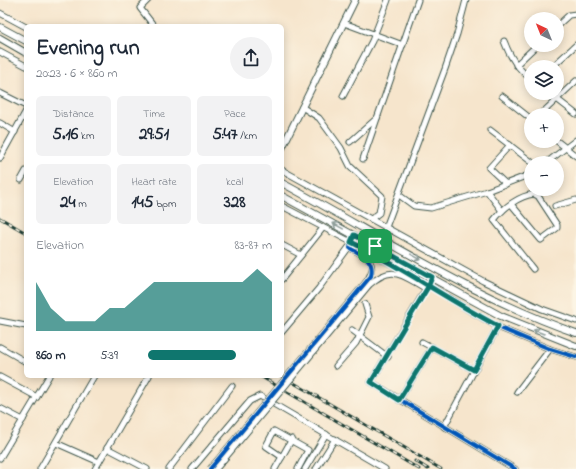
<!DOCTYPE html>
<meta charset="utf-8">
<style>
:root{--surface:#fff;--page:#f2f2f3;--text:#1f2937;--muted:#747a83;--accent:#0f766e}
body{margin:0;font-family:"Indie Flower",sans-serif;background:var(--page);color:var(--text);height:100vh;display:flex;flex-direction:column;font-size:15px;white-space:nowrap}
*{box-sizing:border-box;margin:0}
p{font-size:13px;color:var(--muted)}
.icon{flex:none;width:22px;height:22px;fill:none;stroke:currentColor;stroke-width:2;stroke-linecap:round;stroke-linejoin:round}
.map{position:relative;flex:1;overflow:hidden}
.side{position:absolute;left:24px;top:24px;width:260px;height:354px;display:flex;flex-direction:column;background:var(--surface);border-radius:6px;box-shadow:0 2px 10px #0003}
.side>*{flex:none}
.needle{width:26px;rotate:317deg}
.tools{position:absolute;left:524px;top:12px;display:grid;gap:8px}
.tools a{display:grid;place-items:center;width:40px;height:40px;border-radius:50%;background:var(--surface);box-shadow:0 2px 10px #0003;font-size:20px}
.pin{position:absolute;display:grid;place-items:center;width:34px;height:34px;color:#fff;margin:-17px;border-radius:8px;box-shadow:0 2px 6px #0006}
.round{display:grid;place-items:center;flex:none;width:42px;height:42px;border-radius:21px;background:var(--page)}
.headline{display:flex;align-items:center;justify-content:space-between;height:68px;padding:0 12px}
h1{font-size:22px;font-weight:700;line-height:30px}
.stats{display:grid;grid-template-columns:repeat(3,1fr);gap:6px;height:68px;padding:4px 12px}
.stats div{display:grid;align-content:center;border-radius:6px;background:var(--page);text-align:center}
.stats b{font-size:17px;font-weight:700}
.stats small{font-size:11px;font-weight:400}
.stats p{font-size:11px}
.chart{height:112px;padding:8px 12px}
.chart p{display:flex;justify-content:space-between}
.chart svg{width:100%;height:72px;margin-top:4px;fill:var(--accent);opacity:.7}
ul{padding:0 12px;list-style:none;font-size:13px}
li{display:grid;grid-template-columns:64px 48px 1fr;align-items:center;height:30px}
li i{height:10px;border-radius:5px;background:var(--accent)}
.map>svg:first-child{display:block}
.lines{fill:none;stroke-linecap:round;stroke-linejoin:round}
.minor-casing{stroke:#3f564b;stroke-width:7}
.major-casing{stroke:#3f564b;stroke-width:8}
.minor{stroke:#fff;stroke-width:5}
.major{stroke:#fff;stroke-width:6}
.rail-casing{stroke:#1f3d34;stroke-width:3}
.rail{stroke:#fcf5e5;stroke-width:1.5;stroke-dasharray:4.5;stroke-linecap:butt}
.minor-bridge-casing{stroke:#3f564b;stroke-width:7;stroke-linecap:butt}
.minor-bridge{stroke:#fff;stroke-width:5}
.cycleway-casing{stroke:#fcf5e5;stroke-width:6}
.cycleway{stroke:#0057b8;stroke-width:4}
.oneway{stroke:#8f9e9a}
.route-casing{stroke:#fff;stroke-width:8}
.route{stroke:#0f766e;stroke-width:5}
</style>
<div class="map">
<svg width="576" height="469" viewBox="0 0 576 469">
<rect width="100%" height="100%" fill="#fcf5e5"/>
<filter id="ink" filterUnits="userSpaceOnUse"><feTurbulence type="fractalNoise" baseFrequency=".025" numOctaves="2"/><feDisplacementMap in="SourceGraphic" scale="8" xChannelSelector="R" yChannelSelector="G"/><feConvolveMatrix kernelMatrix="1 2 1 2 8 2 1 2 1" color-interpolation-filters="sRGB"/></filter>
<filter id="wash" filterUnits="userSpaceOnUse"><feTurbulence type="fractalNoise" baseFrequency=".012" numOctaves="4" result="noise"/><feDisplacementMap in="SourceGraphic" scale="16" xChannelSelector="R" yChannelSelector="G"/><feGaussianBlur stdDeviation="0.9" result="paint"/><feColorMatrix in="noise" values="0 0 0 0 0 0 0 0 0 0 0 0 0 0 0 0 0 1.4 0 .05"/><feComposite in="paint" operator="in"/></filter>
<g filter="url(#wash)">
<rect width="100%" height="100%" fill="#f6e5cc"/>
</g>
<g filter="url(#ink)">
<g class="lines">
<defs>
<g id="minor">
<path d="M148 0 140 8 154 26"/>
<path d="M0 13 26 27"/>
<path d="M344 23 403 45"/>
<path d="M557 26 569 15 576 14"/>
<path d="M504 41C510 57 517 68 531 79"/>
<path d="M0 52 26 66"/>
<path d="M516 65 537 45"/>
<path d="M552 67 576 45"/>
<path d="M0 93 26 106"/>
<path d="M549 93 576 114"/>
<path d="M343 96 372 41 388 0"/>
<path d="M502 96 531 119"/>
<path d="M302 107 319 118 341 148 350 166 382 196 379 213 371 219"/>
<path d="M540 115 576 81"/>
<path d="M0 123 15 132"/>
<path d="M490 130 533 163"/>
<path d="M557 141 576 156"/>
<path d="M350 142 377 118"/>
<path d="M0 158 26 111"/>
<path d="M363 159 418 0"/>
<path d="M546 163 576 140"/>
<path d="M282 170 483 281 542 309 576 321"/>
<path d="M21 180 26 171"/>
<path d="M506 184 489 168 510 145"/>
<path d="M487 191 502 211"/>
<path d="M399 195 414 206 431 208 487 191 531 174"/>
<path d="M511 204 541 240 557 228V225L538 196 534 194C519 196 504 207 494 220L533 269"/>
<path d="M282 206 351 242 354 235"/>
<path d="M555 206 576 200"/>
<path d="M382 238 445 69 457 34 466 0"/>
<path d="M282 245 301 255"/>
<path d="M282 279 323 228"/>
<path d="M366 282C380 262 366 257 350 248L351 242 429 285 472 312 500 328 550 349 576 357"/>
<path d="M430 282 371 382 515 469"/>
<path d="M369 285C393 263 402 276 427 289"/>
<path d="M0 321 26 326"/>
<path d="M352 330 388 357"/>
<path d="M282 332 319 288 349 247"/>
<path d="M422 342 474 370"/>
<path d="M0 347 26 362"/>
<path d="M336 366 356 343 369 317 365 304"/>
<path d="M0 377 37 397"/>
<path d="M517 392 550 349"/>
<path d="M399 400 432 347"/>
<path d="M0 408 23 420"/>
<path d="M444 427 498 326"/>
<path d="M56 443 99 462"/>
<path d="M107 448 147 469"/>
<path d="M282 457 266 446 274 431 308 450 298 469"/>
<path d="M0 458 49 376"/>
<path d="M40 469 94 376"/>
<path d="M95 469 149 376"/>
<path d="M169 469 232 386"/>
<path d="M192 469 250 401 260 396 385 469"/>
<path d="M275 469 292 439"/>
<path d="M305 469 326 434"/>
<path d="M316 469 335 439"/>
</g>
<g id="major">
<path d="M0 27 26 41"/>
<path d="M0 38 26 53"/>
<path d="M282 148 355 0"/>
<path d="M282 183C379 235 472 297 576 333"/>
<path d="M282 196 501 316 576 346"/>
</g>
</defs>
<!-- minor casing -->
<use href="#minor" class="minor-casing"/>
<!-- major casing -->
<use href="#major" class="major-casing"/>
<!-- minor -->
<use href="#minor" class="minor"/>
<!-- major -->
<use href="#major" class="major"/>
<defs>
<g id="rail">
<path d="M0 218 26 233"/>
<path d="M260 376 419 469"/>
<path d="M282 376 441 469"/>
<path d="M415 461 428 469"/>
</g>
</defs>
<!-- rail casing -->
<use href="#rail" class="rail-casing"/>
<!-- rail -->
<use href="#rail" class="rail"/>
<defs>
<g id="minor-bridge">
<path d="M210 469 366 282"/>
<path d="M216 469 369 285"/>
</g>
</defs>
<!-- minor-bridge casing -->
<use href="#minor-bridge" class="minor-bridge-casing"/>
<!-- minor-bridge -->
<use href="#minor-bridge" class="minor-bridge"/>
<defs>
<g id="cycleway">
<path d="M432 277 429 285 371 382 515 469"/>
<path d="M210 469 371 276C375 259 362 255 350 248L351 242 429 285 472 312 500 328 550 349 576 357"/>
</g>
</defs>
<!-- cycleway casing -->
<use href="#cycleway" class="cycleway-casing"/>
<!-- cycleway -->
<use href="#cycleway" class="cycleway"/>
</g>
<!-- one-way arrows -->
<defs><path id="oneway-shaft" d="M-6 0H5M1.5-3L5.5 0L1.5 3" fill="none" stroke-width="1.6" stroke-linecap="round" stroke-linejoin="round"/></defs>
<g class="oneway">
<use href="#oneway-shaft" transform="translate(338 226) rotate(-151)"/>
<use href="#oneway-shaft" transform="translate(416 257) rotate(29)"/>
<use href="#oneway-shaft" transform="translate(539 332) rotate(-159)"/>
</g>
</g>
<g class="lines" filter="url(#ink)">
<defs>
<path id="route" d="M375 246 354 235 351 242C402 267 448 300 498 326L474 370 432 347 399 400 371 382 428 287 432 277 375 246"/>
</defs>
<!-- route casing -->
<use href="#route" class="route-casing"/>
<!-- route -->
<use href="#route" class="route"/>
</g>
</svg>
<div class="tools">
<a><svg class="needle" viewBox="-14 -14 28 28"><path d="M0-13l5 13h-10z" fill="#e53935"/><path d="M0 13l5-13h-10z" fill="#747a83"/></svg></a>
<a><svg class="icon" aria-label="layers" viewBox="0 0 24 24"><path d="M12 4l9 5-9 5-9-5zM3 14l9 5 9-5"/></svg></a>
<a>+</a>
<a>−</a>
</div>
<div class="pin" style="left:375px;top:246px;background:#1e9e55"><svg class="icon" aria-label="arrive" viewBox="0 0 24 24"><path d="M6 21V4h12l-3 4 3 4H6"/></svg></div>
<section class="side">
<div class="headline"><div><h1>Evening run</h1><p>20:23 · 6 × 860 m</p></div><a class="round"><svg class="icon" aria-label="share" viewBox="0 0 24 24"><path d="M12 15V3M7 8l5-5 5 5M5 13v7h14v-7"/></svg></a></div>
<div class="stats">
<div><p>Distance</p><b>5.16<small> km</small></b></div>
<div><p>Time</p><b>29:51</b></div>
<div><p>Pace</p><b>5:47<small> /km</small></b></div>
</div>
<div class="stats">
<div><p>Elevation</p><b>24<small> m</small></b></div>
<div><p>Heart rate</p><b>145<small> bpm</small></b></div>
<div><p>kcal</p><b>328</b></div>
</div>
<div class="chart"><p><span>Elevation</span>83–87 m</p>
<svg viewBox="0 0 160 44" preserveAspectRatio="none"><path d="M0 44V14L10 30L20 38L30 38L40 38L50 30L60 30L70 22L80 14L90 14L100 14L110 14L120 14L130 14L140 14L150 6L160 14V44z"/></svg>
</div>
<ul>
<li><b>860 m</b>5:39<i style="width:71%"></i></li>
</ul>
</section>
</div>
